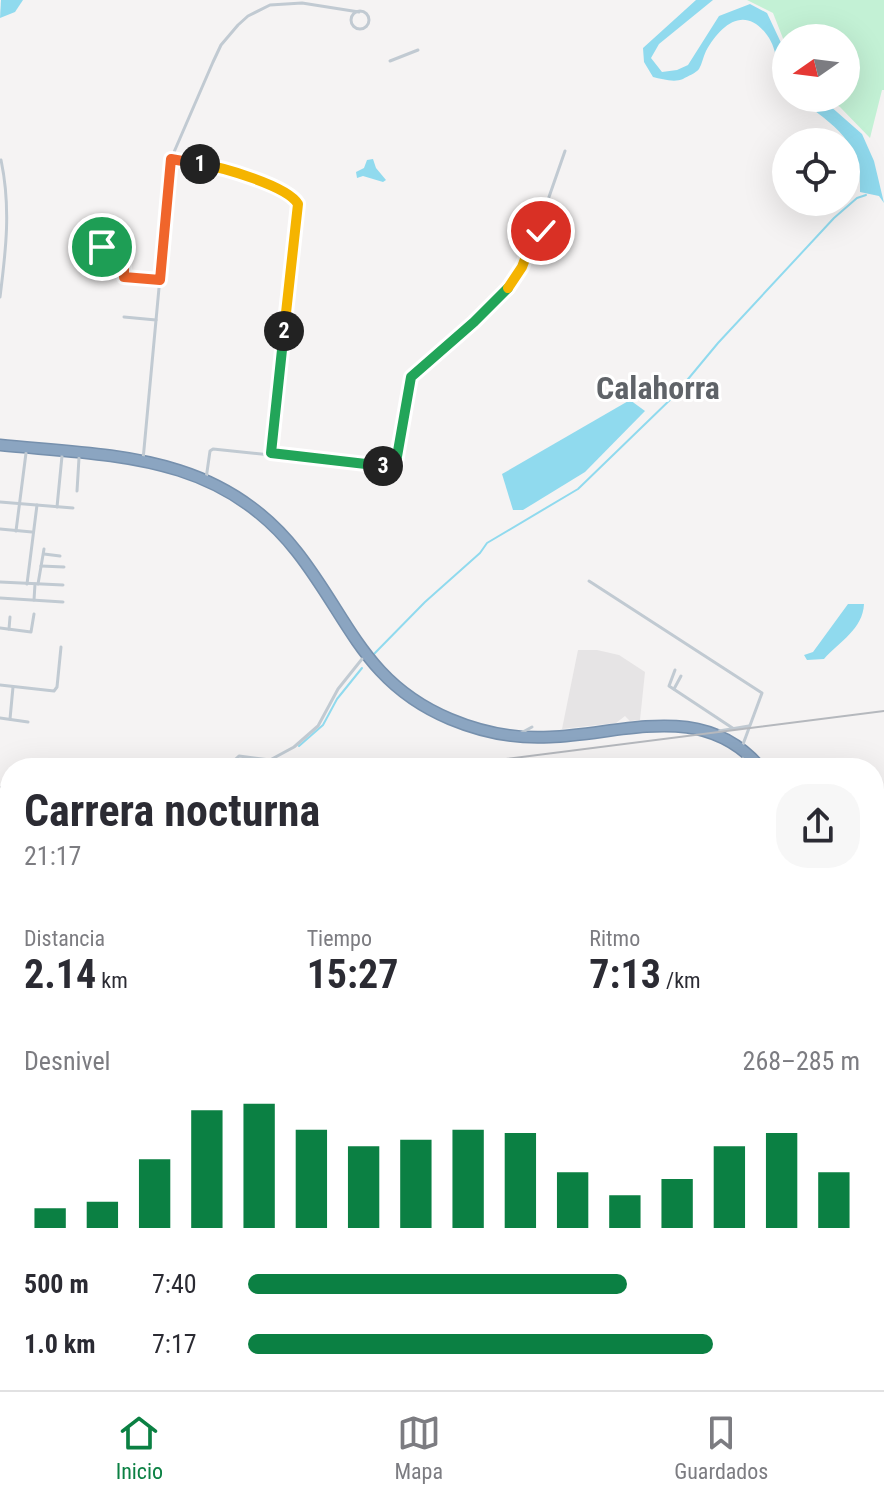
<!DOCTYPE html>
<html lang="es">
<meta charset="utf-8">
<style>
:root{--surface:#fff;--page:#f7f7f7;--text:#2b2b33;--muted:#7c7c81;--line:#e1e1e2;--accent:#0b8043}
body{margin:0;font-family:"Roboto Condensed",sans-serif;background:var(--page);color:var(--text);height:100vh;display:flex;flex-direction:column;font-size:30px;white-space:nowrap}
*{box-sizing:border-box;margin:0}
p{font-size:26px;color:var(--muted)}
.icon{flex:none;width:44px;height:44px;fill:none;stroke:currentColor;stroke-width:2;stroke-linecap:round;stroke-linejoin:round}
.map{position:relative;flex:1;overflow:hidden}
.details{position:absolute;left:0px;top:758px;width:884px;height:632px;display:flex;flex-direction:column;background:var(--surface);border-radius:32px 32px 0 0;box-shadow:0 8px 32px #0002}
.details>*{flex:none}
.needle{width:52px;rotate:256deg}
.controls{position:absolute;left:772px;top:24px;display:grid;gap:16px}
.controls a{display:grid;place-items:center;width:88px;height:88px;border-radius:50%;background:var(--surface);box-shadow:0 8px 32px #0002;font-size:40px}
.pin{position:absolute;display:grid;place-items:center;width:68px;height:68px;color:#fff;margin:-34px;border:4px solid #fff;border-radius:50%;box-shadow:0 2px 8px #0007}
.km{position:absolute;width:40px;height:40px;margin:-20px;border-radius:50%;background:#222;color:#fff;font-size:22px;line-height:40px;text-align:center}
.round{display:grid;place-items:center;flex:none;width:84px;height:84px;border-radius:32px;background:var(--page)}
.overview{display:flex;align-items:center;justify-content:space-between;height:136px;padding:0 24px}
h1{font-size:44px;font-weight:700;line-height:60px}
.stats{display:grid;grid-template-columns:repeat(3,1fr);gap:12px;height:136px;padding:8px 24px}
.stats div{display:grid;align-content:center}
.stats b{font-size:40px;font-weight:700}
.stats small{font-size:22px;font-weight:400}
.stats p{font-size:22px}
.chart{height:224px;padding:16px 24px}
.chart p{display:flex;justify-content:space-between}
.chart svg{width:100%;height:144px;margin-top:8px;stroke:var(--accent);stroke-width:6}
ul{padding:0 24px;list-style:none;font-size:26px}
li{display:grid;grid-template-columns:128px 96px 1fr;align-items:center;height:60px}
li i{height:20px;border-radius:10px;background:var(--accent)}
.tab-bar{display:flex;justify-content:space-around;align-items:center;height:112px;border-top:2px solid var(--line);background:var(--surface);font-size:22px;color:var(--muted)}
.tab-bar a{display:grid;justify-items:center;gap:4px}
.tab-bar .current{color:var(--accent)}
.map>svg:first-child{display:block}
.education{fill:#e6e4e5}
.green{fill:#c3f1d5}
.water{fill:#90daee}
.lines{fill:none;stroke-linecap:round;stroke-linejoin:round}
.stream{stroke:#90daee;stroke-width:2}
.highway-casing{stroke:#7690ad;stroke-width:13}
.street{stroke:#c1cad2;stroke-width:3}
.secondary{stroke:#c1cbd6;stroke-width:6}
.highway{stroke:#8ba5c1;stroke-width:10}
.rail{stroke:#b5b8bd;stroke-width:2}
.split-1-casing{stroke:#fff;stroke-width:16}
.split-2-casing{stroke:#fff;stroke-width:16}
.split-3-casing{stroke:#fff;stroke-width:16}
.split-4-casing{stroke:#fff;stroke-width:16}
.split-5-casing{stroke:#fff;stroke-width:16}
.split-1{stroke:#f0652b;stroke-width:10}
.split-2{stroke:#f5b400;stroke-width:10}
.split-3{stroke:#22a559;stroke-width:10}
.split-4{stroke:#22a559;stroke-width:10}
.split-5{stroke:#f5b400;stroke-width:10}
.labels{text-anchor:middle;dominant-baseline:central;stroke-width:6;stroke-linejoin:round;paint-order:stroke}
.district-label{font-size:32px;font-weight:bold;fill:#5f6368;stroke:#fff}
</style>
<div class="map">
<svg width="884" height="1390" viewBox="0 0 884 1390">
<rect width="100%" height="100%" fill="#f5f3f3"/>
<!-- education -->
<g class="education">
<path d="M578 650H597L619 655 645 672 640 720 630 721 625 716 616 723 562 729Z"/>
<path d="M0 999 10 1002V1052L0 1062Z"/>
<path d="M874 1131 884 1134V1190L877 1226 874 1225Z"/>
<path d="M884 1210V1293L874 1291V1258Z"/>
</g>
<!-- green -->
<g class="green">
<path d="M747 0H884V90H882L870 138 840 107 825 98H846V38H786V46L773 13Z"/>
<path d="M0 1213 10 1214V1291L0 1289Z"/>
</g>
<!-- water -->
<g class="water">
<path d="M1 0H23L15 12 0 18Z"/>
<path d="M696 0H713L659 44 651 58 662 72 677 70 688 65 719 16 750 4 767 13 783 47 786 55V86C775 70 779 51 767 35 744 4 720 26 706 51 703 57 702 64 699 69 696 73 688 76 683 79 674 83 662 79 653 77L644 62 643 48Z"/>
<path d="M798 98H821L862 134 874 161 884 203 879 196 860 192C862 140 835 127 798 98Z"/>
<path d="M373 159 376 168 386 180 383 182 363 176 357 178 356 172 364 168 367 160Z"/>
<path d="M630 400 645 411 585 472 523 510H513L502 474Z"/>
<path d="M848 604H864C863 629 839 642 824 659L807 660 804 655 813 652Z"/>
</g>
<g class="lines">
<!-- stream -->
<g class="stream">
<path d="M372 656 425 602 480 553 487 543 578 489 674 396 718 343 834 218 857 198 866 195"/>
<path d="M299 746 323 725 337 699 362 668"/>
</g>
<defs>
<g id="highway">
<path d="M0 445C113 456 220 453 297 552 349 618 364 683 450 719 481 732 516 739 550 737 625 734 703 700 761 768"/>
<path d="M874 977 884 981"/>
<path d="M874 991 884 993"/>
</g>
</defs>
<!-- highway casing -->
<use href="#highway" class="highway-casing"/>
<!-- street -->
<g class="street">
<circle cx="360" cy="20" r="9"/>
<path d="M390 61 418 50"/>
<path d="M172 159 243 174 293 195 298 204 271 453"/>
<path d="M102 235V247L124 250V277"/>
<path d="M105 276 160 280"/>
<path d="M0 297C6 250 11 207 1 160"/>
<path d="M124 317 156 320"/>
<path d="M143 460 171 159 213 62 221 45 238 25 248 16 270 5 302 3 359 12"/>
<path d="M206 479 210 451 213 449 395 468 411 377 474 322 508 289 522 267 533 238 541 231 542 217 565 151"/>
<path d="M77 491 79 458"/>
<path d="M0 502 73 508"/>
<path d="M57 507 62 456"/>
<path d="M0 529 32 532"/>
<path d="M16 531 26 453"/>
<path d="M44 554 60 556"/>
<path d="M41 566 64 567"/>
<path d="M589 581 762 693 742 747"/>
<path d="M0 582 63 585"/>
<path d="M27 584 37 505"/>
<path d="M38 584 44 549"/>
<path d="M0 598 63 602"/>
<path d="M34 600 35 584"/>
<path d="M0 628 31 632 34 614"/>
<path d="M9 629 10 617"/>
<path d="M675 670 669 686 734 729"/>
<path d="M0 685 54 691 57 687 61 647"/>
<path d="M674 689 681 676"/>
<path d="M0 718 28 722"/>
<path d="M10 719 13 687"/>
<path d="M719 731 749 726"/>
<path d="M521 733 532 727"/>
<path d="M226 768 239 756 270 760 294 747 318 726 338 689 362 659"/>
<path d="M741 768 744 757"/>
<path d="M0 806H10"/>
<path d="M0 809H10"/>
<path d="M0 901 10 902"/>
<path d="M4 901 6 809"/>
<path d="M874 939 884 941"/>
<path d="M0 948H10"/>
<path d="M874 1041 884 1042"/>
<path d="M878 1109 884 1075"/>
<path d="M0 1145 10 1147"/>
<path d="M874 1244 884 1194"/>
<path d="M86 1380 136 1388"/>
<path d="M452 1380 484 1384"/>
<path d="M0 1383 43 1390"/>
<path d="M276 1387 299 1389"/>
<path d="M69 1390 71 1380"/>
<path d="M176 1390 177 1385"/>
<path d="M275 1390 277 1380"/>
<path d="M363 1390 364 1380"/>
<path d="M450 1390 452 1380"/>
<path d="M554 1390 555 1380"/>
<path d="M669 1390 671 1380"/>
</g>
<!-- secondary -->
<g class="secondary">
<path d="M874 984 884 986"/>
<path d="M0 993 10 996"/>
<path d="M0 1126 10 1116"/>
<path d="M874 1290 884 1293"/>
</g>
<!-- highway -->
<use href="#highway" class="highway"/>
<!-- rail -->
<g class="rail">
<path d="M435 768 884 711"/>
<path d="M0 787H10"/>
</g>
</g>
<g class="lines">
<defs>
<path id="split-1" d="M102 247 124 250V277L160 280 171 159 200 164"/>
<path id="split-2" d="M200 164C222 167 288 186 298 204L284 331"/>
<path id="split-3" d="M284 331 271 453 383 466"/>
<path id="split-4" d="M383 466 395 468 411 377 474 322 508 288"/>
<path id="split-5" d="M508 288 522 267 533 238 541 231"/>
</defs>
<!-- split-1 casing -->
<use href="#split-1" class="split-1-casing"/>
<!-- split-2 casing -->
<use href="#split-2" class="split-2-casing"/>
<!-- split-3 casing -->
<use href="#split-3" class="split-3-casing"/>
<!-- split-4 casing -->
<use href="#split-4" class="split-4-casing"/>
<!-- split-5 casing -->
<use href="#split-5" class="split-5-casing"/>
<!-- split-1 -->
<use href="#split-1" class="split-1"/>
<!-- split-2 -->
<use href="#split-2" class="split-2"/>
<!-- split-3 -->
<use href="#split-3" class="split-3"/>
<!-- split-4 -->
<use href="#split-4" class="split-4"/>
<!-- split-5 -->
<use href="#split-5" class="split-5"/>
</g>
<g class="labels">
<!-- district labels -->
<g class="district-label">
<text x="658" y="388">Calahorra</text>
</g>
</g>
</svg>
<div class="controls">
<a><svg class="needle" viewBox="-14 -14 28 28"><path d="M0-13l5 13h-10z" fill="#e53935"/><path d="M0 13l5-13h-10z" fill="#7c7c81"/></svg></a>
<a><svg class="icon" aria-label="locate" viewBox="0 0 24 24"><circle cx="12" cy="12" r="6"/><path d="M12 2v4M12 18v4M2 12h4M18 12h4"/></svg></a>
</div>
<div class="pin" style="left:102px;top:247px;background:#1e9e55"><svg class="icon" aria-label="arrive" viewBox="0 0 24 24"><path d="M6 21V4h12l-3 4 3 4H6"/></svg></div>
<div class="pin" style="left:541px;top:231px;background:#d93025"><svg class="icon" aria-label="check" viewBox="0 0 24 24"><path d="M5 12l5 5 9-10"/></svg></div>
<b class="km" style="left:200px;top:164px">1</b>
<b class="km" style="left:284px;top:331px">2</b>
<b class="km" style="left:383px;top:466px">3</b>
<section class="details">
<div class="overview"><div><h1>Carrera nocturna</h1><p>21:17</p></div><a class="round"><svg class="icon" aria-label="share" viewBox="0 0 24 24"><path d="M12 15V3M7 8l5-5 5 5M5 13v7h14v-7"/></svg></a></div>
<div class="stats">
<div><p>Distancia</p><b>2.14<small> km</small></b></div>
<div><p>Tiempo</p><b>15:27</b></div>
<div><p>Ritmo</p><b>7:13<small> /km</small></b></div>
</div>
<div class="chart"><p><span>Desnivel</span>268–285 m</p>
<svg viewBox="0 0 160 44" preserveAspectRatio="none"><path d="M5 44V38M15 44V36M25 44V23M35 44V8M45 44V6M55 44V14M65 44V19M75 44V17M85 44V14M95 44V15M105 44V27M115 44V34M125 44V29M135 44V19M145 44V15M155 44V27"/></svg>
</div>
<ul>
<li><b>500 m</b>7:40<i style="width:62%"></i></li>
<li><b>1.0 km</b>7:17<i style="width:76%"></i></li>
</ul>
</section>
</div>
<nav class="tab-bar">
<a class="current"><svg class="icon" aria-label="home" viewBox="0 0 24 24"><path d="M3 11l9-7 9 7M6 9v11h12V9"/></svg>Inicio</a>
<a><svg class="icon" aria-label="map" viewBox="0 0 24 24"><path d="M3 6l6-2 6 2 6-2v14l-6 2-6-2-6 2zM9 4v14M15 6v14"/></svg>Mapa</a>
<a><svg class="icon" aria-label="saved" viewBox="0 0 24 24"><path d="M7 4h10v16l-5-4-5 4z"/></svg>Guardados</a>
</nav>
